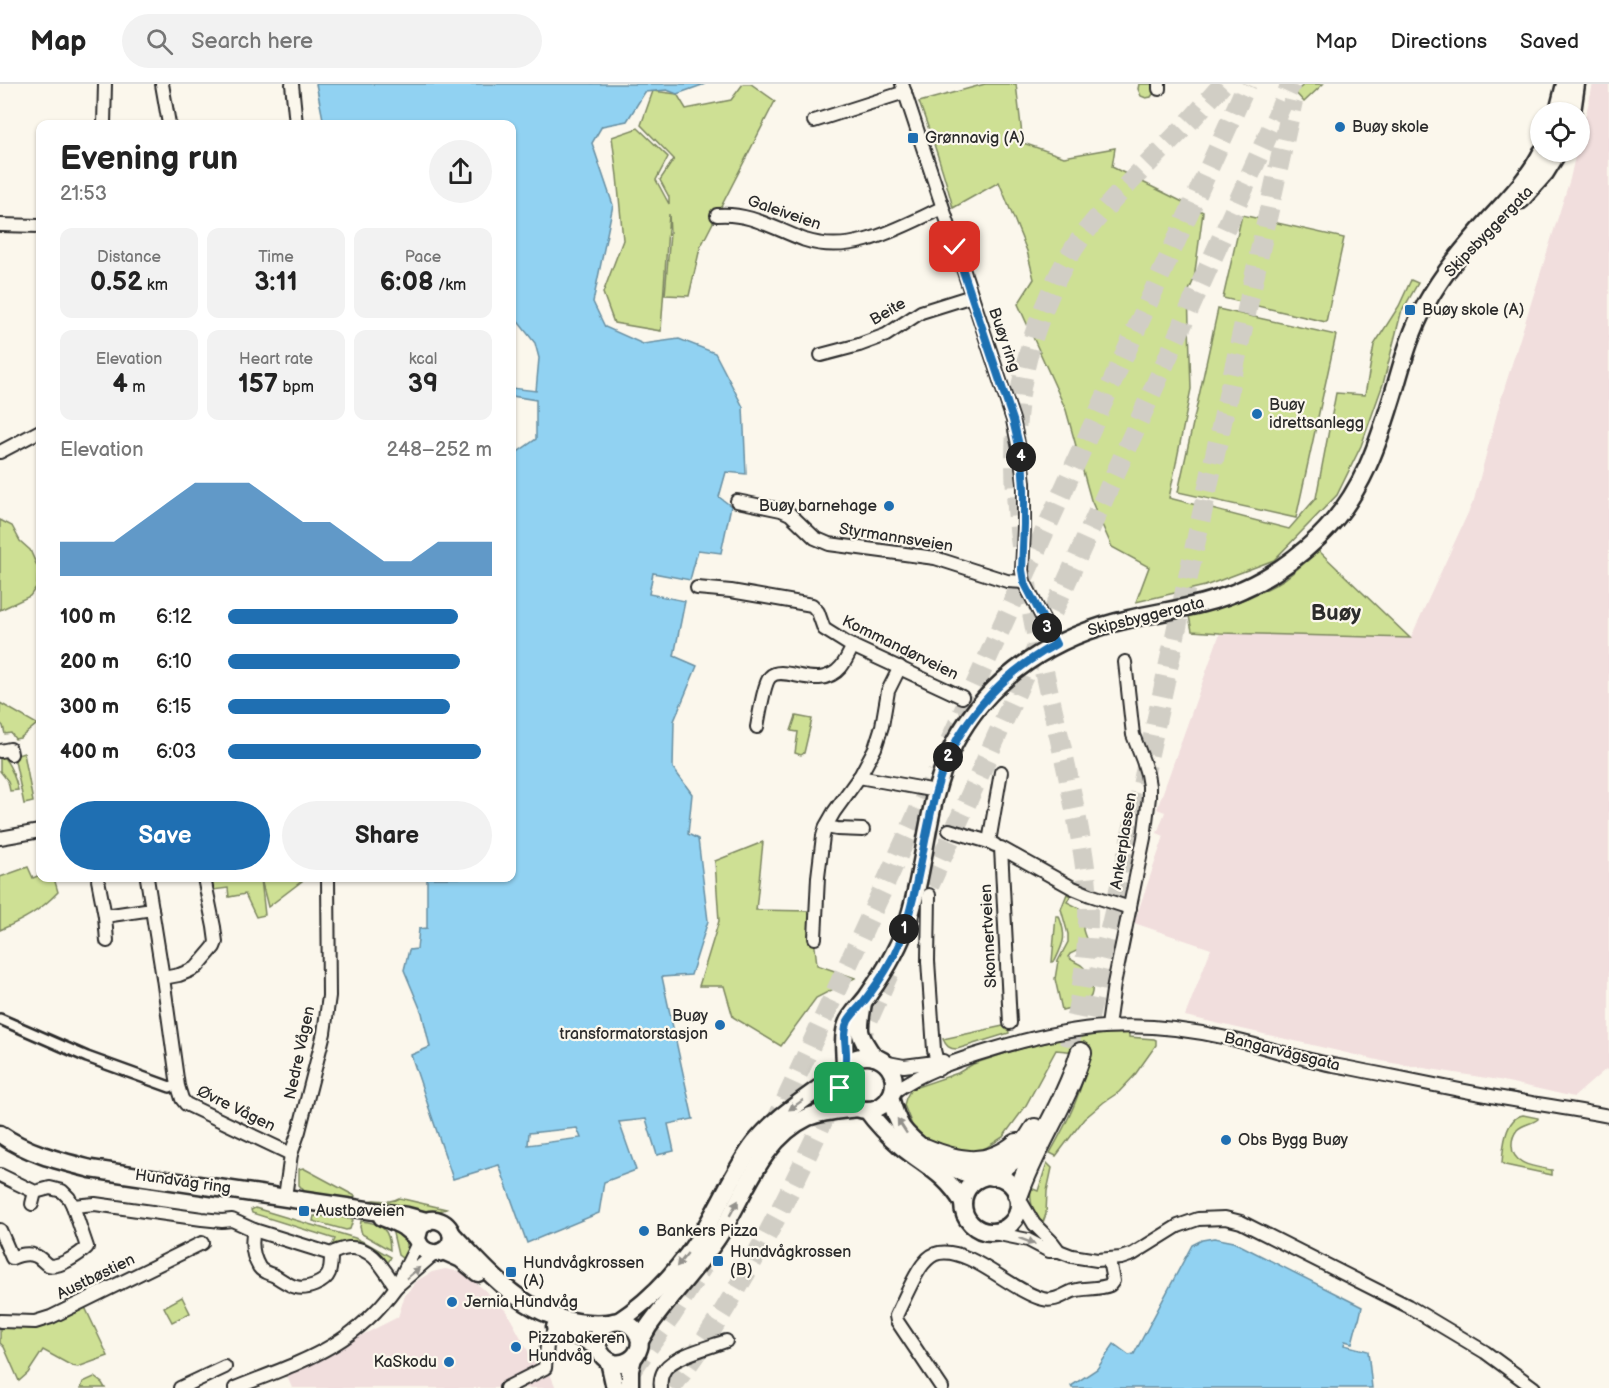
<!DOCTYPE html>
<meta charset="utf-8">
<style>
:root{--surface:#fff;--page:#f2f2f2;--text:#222;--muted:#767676;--line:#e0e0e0;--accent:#1f6fb2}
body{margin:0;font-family:"Balsamiq Sans",sans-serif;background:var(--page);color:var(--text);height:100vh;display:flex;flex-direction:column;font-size:22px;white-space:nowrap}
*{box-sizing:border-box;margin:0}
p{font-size:20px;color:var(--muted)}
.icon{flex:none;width:33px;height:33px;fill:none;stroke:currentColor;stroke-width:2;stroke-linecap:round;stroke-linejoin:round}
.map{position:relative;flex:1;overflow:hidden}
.side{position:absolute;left:36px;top:36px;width:480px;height:762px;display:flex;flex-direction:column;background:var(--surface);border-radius:12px;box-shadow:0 2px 4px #0004}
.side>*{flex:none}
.tools{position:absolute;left:1530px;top:18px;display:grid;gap:12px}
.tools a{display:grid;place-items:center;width:60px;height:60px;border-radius:50%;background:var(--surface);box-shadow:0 2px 4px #0004;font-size:30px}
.pin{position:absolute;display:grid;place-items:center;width:51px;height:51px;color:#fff;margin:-26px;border-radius:12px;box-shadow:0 3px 9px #0006}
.km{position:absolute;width:30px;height:30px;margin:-15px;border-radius:50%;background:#222;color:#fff;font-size:16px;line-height:30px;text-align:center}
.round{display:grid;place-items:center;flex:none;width:63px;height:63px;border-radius:32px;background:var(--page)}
.overview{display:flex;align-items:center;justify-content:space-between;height:102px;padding:0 24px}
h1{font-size:33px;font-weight:700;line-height:45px}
.stats{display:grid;grid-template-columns:repeat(3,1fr);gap:9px;height:102px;padding:6px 24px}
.stats div{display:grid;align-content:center;border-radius:12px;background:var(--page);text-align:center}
.stats b{font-size:26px;font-weight:700}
.stats small{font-size:16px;font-weight:400}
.stats p{font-size:16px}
.chart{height:168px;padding:12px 24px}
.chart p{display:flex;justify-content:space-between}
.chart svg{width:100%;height:108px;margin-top:6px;fill:var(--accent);opacity:.7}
.action{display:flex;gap:12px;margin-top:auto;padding:12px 24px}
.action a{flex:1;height:69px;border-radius:36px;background:var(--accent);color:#fff;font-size:24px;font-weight:700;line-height:69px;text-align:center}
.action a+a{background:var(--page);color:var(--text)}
ul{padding:0 24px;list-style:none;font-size:20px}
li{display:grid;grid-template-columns:96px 72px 1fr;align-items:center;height:45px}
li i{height:15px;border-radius:8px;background:var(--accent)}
header{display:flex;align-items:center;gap:36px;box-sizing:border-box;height:84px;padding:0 30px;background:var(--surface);border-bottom:2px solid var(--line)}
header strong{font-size:28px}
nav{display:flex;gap:33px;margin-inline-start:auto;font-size:21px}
.search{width:420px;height:54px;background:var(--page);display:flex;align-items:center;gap:15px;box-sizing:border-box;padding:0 21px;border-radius:33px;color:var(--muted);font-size:22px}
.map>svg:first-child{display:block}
.built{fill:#f1dedd}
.green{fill:#cee094;stroke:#7c8660;stroke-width:1.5}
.water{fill:#91d2f2;stroke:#688fa2;stroke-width:1.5;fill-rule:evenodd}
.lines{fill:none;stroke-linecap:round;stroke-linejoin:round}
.trunk-tunnel{stroke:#d1cec5;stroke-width:20;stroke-dasharray:20 10;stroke-linecap:butt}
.pedestrian-casing{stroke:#2b2b2b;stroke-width:14}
.minor-casing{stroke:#2b2b2b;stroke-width:16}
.secondary-casing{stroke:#2b2b2b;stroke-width:21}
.trunk-casing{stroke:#2b2b2b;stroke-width:24}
.pedestrian{stroke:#fbf7ec;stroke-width:9}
.minor{stroke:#fbf7ec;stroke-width:12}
.secondary{stroke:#fbf7ec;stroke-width:16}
.trunk{stroke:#fbf7ec;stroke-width:20}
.oneway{fill:#93918c}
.route-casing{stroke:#fff;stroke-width:12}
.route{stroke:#1f6fb2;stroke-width:8}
.poi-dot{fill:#1f6fb2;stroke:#fbf7ec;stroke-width:2}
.labels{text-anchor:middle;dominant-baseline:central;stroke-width:4.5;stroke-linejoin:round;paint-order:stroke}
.poi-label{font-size:16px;fill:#2b2b2b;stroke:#fbf7ec;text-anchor:start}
.street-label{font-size:16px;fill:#2b2b2b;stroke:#fbf7ec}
.district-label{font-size:22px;font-weight:bold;fill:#2b2b2b;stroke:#fbf7ec}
</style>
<header>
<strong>Map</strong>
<div class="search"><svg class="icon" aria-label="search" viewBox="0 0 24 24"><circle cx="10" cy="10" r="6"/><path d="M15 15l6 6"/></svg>Search here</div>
<nav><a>Map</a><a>Directions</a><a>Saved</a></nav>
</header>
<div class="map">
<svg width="1609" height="1304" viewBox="0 0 1609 1304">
<rect width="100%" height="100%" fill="#fbf7ec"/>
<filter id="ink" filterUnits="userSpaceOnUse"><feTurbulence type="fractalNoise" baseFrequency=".0167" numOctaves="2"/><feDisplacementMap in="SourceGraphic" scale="12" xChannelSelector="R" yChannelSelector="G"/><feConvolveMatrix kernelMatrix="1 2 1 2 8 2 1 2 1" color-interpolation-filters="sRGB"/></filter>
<g filter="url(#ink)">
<!-- built -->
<g class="built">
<path d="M1593 0H1609V988L1606 985 1574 1013 1499 996 1386 978 1185 932 1211 865 1134 839 1164 752 1157 749 1165 728 1157 725 1220 549 1411 553 1474 416 1500 318 1570 95 1576 68H1580V55Z"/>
<path d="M445 1185 462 1188 486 1207 507 1228 542 1293 550 1290 556 1304H292L286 1290 398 1233 405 1211 418 1196 432 1188Z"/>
</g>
<!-- green -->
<g class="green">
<path d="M743 0H751L775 17 700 164 689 212 665 211 670 149 669 130 661 247 614 239 603 209 623 156 617 92 612 53 638 44 668 73 656 96 669 120V113L660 96 674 75 641 41 653 7 677 10 686 25 731 16Z"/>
<path d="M985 0H1016L1023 59 1064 73 1115 64 1112 83 1203 128 1194 195 1188 209 1191 305 1169 414 1289 445 1316 414 1336 309 1365 311 1374 261 1399 222 1411 196 1418 199 1401 229 1383 300 1361 362 1337 411 1274 476 1205 502 1136 518 1149 483 1112 463 1091 416 1066 326 1018 220 1034 195 1027 167 999 98 953 124C944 88 932 53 919 18Z"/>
<path d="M1139 0H1156L1155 7 1151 13 1146 14 1141 12 1138 5Z"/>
<path d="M1305 0H1323L1304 18 1295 8Z"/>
<path d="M1242 131 1344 154 1326 238 1223 214Z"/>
<path d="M1218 225 1336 251 1296 434 1178 408Z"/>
<path d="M0 436 12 442 20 457 30 466 38 484 37 502 30 512 0 526Z"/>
<path d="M1319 467 1410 554 1220 549 1192 547 1189 532C1223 524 1257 513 1286 494 1298 485 1308 476 1319 467Z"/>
<path d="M0 619 37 640 20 654 15 655 11 649 5 650 3 642 0 639Z"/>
<path d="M796 632 812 635 804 669 801 671 795 669 798 648 791 647Z"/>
<path d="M24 669 33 718 24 720 14 672Z"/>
<path d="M0 672H2C10 679 16 696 18 706L10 707 8 697 0 687Z"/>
<path d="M763 758 756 826 811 827 817 881 855 894 816 914 781 962 733 933 724 902H699L719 837 715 777Z"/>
<path d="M28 783 33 794 40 791V794H54L58 808C40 827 23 836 0 846V793Z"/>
<path d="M212 794H306L268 823 261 795 265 831 256 833 245 810 229 813 228 804 213 806Z"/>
<path d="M1067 810 1070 812 1067 818 1089 829 1091 831 1090 835C1079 843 1083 846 1087 857 1084 865 1076 867 1070 870L1068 873C1072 877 1076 878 1081 881 1089 887 1095 902 1091 912 1091 912 1086 919 1086 920L1062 926 1055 895 1058 877 1068 858V850L1061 825Z"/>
<path d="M1056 832H1059C1067 853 1064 858 1055 877L1052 878Z"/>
<path d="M1003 942H1008L1009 949 957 965C949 965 946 962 943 955Z"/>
<path d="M1129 949V953L1154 955 1156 956V961L1134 992 1119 1008 1104 1018 1084 1035 1056 1072 1050 1069C1068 1037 1084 1005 1089 969L1056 966 1025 1023 1003 1053 975 1071 965 1072 927 1056 912 1041 904 1021 906 1014 911 1005 958 989 973 980 1015 966 1058 956 1104 950Z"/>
<path d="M1523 1031 1538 1034V1035C1532 1040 1523 1040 1517 1046 1514 1050 1512 1055 1512 1060 1511 1082 1537 1083 1552 1086V1091L1505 1081 1502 1079C1503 1064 1505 1034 1523 1031Z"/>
<path d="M1047 1079 1052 1084 1047 1107 1046 1130 1042 1141C1034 1128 1029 1120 1031 1104L1038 1107Z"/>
<path d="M303 1084 355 1112 354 1116 306 1109 299 1101V1085Z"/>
<path d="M399 1114 446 1125C422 1134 389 1124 365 1119 376 1111 386 1122 399 1114Z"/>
<path d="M255 1124 355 1154 368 1160 391 1173 386 1182C378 1170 367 1155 350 1157 344 1158 337 1162 331 1164L335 1155 252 1129 251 1126Z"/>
<path d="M314 1132 341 1133 353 1136 350 1145 346 1146 313 1137Z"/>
<path d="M361 1137C381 1139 390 1145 390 1166L362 1150 360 1143Z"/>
<path d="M392 1145 403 1149C408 1158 409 1166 405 1176L398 1171Z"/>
<path d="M182 1213 190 1229 172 1238 164 1223Z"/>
<path d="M84 1221 108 1272 78 1283 72 1282 43 1266 28 1289 19 1297 4 1263 0 1259V1240Z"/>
<path d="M94 1293 102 1299 105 1304H81L83 1298Z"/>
</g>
<!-- water -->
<g class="water">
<path d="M316 0H705L677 10 667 6 645 8 627 37 602 42 592 59 613 121 593 218 605 243 643 260 679 255 715 269 743 323 746 390 726 388 719 413 731 422 721 469 698 466 690 496 653 489 649 510 685 517 674 572 697 582 674 637 673 684 692 710 688 750 698 755 708 837 691 891 662 893 693 1035 668 1040 674 1067 657 1071 646 1035 619 1038 636 1086 604 1098 599 1129 527 1159 499 1081 453 1095 411 971 430 963 422 929 404 886 409 866 417 865 419 845 427 844V794H512V372L536 355V316L512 312V304L536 307 539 274 535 259 512 230V40H324ZM577 1044 581 1054 528 1061 529 1049Z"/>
<path d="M1214 1154 1234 1158 1362 1223 1359 1236H1358L1352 1259 1345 1257 1344 1261 1368 1267 1372 1304H1072L1071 1302 1097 1285 1114 1260 1129 1271 1134 1270 1192 1161 1202 1156Z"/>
</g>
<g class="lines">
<!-- trunk-tunnel -->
<g class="trunk-tunnel">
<path d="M1021 462C1010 376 1012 297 1047 217 1056 194 1069 170 1084 150 1116 109 1154 75 1190 37 1201 25 1212 12 1223 0"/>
<path d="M1027 500C1037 563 1053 625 1067 687 1076 732 1087 776 1088 822 1089 871 1080 919 1068 966"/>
<path d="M950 657 1247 0"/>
<path d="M917 829 1291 0"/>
<path d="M1089 934 1117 815 1293 17"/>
<path d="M773 1044 936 689"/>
<path d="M631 1287 672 1231 703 1182"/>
<path d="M671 1304C767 1177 827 1027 892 883"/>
</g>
<defs>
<path id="pedestrian" d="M0 935 87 973 170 1003"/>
<g id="minor">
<path d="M162 0 169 40"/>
<path d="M292 0 296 40"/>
<path d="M902 0 1013 336 1021 374 1024 399V445L1022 486 1024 498 1056 560"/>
<path d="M1159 0V5"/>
<path d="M814 37 905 8"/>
<path d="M104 40 105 0"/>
<path d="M717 131C749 128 775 145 805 156 853 172 900 143 942 124"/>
<path d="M0 141 40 142"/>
<path d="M821 271 859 261 886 251 921 228 972 212"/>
<path d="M0 368 40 347"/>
<path d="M737 417 781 426 790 430 815 454 829 460 935 474 1007 497 1024 498"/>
<path d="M697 504 731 507 812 521 818 528 824 545 848 560 962 613"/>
<path d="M757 643C759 633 764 599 770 593 783 579 819 609 841 583 846 577 849 569 853 562"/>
<path d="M0 667 10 665 11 670"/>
<path d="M859 693 936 707"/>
<path d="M826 743 837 745 863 746"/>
<path d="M949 746 989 758 995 761"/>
<path d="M0 754 40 747"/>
<path d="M989 758 1001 688"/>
<path d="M147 794 163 894 178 1002 182 1015 186 1020 291 1070"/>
<path d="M98 796 105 832 107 857"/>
<path d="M929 811 928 877 934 966 939 985"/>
<path d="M105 832 152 825"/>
<path d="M815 854 818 793 823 752 826 742 834 728 860 692 875 664 882 642 888 607 900 583"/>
<path d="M163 894 179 891 189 887 197 883 214 863 216 858 214 843 204 794"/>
<path d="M1010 939 1001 764 1073 804 1090 811 1130 824"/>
<path d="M1108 942 1114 900 1144 754 1149 713V702L1147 690 1143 677 1133 651 1125 578"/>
<path d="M883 978 904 982 943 977"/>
<path d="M892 1009C921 988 957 976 991 966 1075 940 1141 934 1227 954 1263 962 1297 974 1333 981 1389 991 1445 1004 1502 1014 1537 1020 1573 1025 1609 1032"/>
<path d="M0 1091 35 1108 50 1104 62 1107 69 1114 73 1122 95 1120 202 1135 222 1137 232 1136 254 1146 331 1170C337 1166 342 1165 349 1164 373 1162 384 1186 396 1203 353 1263 300 1278 235 1304"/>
<path d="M285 1113 291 1070 299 1047 324 949 329 912 328 794"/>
<path d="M1020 1116 1034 1140 1053 1159 1059 1167"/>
<path d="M32 1120 35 1108"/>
<path d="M0 1146 12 1174C19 1171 29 1169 36 1172 41 1174 44 1179 48 1181 58 1185 80 1170 87 1163L73 1122"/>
<path d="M254 1146C251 1158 252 1171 259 1183 263 1189 269 1189 275 1192 282 1196 288 1201 296 1203 306 1206 325 1199 329 1189 331 1183 331 1176 331 1170"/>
<path d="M994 1149 1028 1156 1049 1167H1059L1072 1172 1097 1176 1121 1174 1133 1170 1178 1142 1198 1135 1225 1134 1241 1138 1408 1222 1485 1268 1534 1304"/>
<path d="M418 1159 396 1203 435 1169"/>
<path d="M0 1237 35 1238 51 1233 202 1159"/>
<path d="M180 1304 225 1283"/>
<path d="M506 1304 545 1284 547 1261 556 1243"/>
<path d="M661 1304C660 1298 661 1291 665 1285 674 1272 710 1263 726 1257"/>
<path d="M942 1304 897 1237 896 1232C903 1218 915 1189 924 1179 928 1174 933 1170 939 1169 970 1163 1013 1208 1043 1215 1055 1218 1063 1211 1073 1207 1085 1203 1097 1206 1110 1201L1113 1197 1109 1176"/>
</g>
<g id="secondary">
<path d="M1558 28 1565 0"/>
<path d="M1572 28 1576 0"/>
<path d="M1521 116 1545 89 1558 68"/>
<path d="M863 919C858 948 857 949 874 973"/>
<circle cx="867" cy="999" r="27"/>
<path d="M845 983C845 969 842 953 847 940 851 929 863 920 869 910 886 886 900 862 909 834 927 777 926 714 954 660 989 592 1056 551 1129 535 1167 526 1207 522 1243 505 1271 493 1296 475 1319 453 1363 410 1379 358 1396 301 1404 273 1412 245 1426 220 1443 189 1466 162 1489 136 1509 114 1529 94 1542 68"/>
<path d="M890 1013C893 1024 896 1034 902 1044 912 1058 945 1082 962 1088 969 1091 977 1092 985 1092"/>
<path d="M867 1026C877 1040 889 1052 902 1063 926 1082 947 1091 963 1119"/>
<path d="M0 1050C27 1069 60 1077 91 1085L407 1132 426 1137"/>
<circle cx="991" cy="1120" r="28"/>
<path d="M382 1133C390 1136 397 1139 404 1143 407 1146 412 1149 415 1153 418 1156 419 1161 422 1164 429 1171 441 1171 448 1163 459 1149 444 1134 430 1136L420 1143 417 1154"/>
<path d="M451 1149C497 1197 535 1245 609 1239"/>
<path d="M443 1167 461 1175 478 1189"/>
<path d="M619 1237C654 1214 685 1179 706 1143 723 1115 735 1085 755 1059 779 1029 814 1010 843 986"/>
<path d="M555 1243 582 1254 598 1264"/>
<path d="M640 1257C633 1225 591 1236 598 1263 600 1270 606 1277 614 1279 624 1281 636 1275 639 1264 641 1258 638 1261 641 1255 643 1251 646 1247 648 1243 669 1213 695 1186 716 1156 744 1115 759 1056 808 1033 823 1027 841 1026 858 1024"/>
<path d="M609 1277 615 1304"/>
<path d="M630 1304V1286L633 1274"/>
</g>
<g id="trunk">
<path d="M925 1065C958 1079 987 1085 1017 1060"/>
<path d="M993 1091 1019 1070 1035 1045"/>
<path d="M1018 1110C1035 1061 1066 1019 1081 969"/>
</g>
</defs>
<!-- pedestrian casing -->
<use href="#pedestrian" class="pedestrian-casing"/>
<!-- minor casing -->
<use href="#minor" class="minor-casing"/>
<!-- secondary casing -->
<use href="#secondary" class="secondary-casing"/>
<!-- trunk casing -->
<use href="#trunk" class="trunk-casing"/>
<!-- pedestrian -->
<use href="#pedestrian" class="pedestrian"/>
<!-- minor -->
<use href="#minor" class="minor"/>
<!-- secondary -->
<use href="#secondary" class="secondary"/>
<!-- trunk -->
<use href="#trunk" class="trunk"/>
</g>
<!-- one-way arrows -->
<defs><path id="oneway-solid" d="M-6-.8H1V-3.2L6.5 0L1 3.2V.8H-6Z" transform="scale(1.5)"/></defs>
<g class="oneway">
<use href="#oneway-solid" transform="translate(796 1021) rotate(145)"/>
<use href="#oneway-solid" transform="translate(902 1042) rotate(-123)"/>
<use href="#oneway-solid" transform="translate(734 1124) rotate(-61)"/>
<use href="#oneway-solid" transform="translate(1027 1157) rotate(21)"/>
<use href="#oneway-solid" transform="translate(682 1176) rotate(129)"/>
<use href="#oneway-solid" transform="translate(413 1189) rotate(-40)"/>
</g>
</g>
<g class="lines" filter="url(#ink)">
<defs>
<path id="route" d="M840 1004C840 994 843 991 845 983 849 968 841 952 848 937 852 930 860 923 865 916 879 898 892 878 900 858 918 809 923 757 936 707 953 643 998 592 1056 560L1024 498 1022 486 1024 441V405L1022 374 1013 336 955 163"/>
</defs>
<!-- route casing -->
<use href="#route" class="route-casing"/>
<!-- route -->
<use href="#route" class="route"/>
</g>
<!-- markers -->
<g class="poi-dot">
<circle cx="1340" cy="43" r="6"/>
<rect x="907" y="48" width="12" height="12" rx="3"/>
<rect x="1404" y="220" width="12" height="12" rx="3"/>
<circle cx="1257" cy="330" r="6"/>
<circle cx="889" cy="422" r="6"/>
<circle cx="720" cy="941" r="6"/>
<circle cx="1226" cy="1056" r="6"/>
<rect x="298" y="1121" width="12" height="12" rx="3"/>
<circle cx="644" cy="1147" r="6"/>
<rect x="712" y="1171" width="12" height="12" rx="3"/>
<rect x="505" y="1182" width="12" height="12" rx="3"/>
<circle cx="452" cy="1218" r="6"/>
<circle cx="516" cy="1263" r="6"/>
<circle cx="449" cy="1278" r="6"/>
</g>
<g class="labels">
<!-- poi labels -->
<g class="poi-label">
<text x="1352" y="43">Buøy skole</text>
<text x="925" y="54">Grønnavig (A)</text>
<text x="1422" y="226">Buøy skole (A)</text>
<text x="1269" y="321">Buøy<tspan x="1269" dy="18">idrettsanlegg</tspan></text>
<text x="877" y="422" text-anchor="end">Buøy barnehage</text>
<text x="708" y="932" text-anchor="end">Buøy<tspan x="708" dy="18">transformatorstasjon</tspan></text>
<text x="1238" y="1056">Obs Bygg Buøy</text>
<text x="316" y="1127">Austbøveien</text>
<text x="656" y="1147">Bankers Pizza</text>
<text x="730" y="1168">Hundvågkrossen<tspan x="730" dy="18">(B)</tspan></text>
<text x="523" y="1179">Hundvågkrossen<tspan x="523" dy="18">(A)</tspan></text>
<text x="464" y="1218">Jernia Hundvåg</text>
<text x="528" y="1254">Pizzabakeren<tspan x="528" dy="18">Hundvåg</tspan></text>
<text x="437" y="1278" text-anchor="end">KaSkodu</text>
</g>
<!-- street labels -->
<g class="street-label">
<text transform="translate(784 129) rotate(19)">Galeiveien</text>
<text transform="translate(1489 148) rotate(-46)">Skipsbyggergata</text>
<text transform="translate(888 228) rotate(-30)">Beite</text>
<text transform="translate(1004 256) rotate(71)">Buøy ring</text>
<text transform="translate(896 454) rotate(9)">Styrmannsveien</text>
<text transform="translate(1146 533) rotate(-14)">Skipsbyggergata</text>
<text transform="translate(900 564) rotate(26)">Kommandørveien</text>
<text transform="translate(1124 757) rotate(-81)">Ankerplassen</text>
<text transform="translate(989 852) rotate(-93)">Skonnertveien</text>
<text transform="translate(1282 968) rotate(14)">Bangarvågsgata</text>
<text transform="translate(300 969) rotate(-78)">Nedre Vågen</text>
<text transform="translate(236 1025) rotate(26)">Øvre Vågen</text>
<text transform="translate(183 1098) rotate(8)">Hundvåg ring</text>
<text transform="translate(96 1193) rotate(-26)">Austbøstien</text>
</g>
<!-- district labels -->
<g class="district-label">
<text x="1336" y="529">Buøy</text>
</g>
</g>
</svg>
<div class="tools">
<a><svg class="icon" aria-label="locate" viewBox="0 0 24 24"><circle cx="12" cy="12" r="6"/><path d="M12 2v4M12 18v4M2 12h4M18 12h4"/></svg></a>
</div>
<div class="pin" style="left:840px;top:1004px;background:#1e9e55"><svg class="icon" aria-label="arrive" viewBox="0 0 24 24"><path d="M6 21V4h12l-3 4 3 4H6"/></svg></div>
<div class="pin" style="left:955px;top:163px;background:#d93025"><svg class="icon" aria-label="check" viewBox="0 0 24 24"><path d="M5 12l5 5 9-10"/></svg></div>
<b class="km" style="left:904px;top:845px">1</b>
<b class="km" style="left:948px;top:673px">2</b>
<b class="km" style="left:1047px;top:544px">3</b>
<b class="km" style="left:1021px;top:373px">4</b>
<section class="side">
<div class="overview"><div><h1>Evening run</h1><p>21:53</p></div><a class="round"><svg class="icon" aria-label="share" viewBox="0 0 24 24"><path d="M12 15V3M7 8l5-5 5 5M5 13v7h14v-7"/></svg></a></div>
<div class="stats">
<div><p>Distance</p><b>0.52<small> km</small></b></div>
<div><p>Time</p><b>3:11</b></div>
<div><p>Pace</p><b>6:08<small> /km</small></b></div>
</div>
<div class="stats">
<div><p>Elevation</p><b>4<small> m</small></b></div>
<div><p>Heart rate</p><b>157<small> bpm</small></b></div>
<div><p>kcal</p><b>39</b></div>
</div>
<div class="chart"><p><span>Elevation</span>248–252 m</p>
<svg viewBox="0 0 160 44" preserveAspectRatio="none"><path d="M0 44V30L10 30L20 30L30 22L40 14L50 6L60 6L70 6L80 14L90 22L100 22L110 30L120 38L130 38L140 30L150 30L160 30V44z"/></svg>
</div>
<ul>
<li><b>100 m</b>6:12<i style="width:87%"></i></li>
<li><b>200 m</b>6:10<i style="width:88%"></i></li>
<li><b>300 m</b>6:15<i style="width:84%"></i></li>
<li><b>400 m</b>6:03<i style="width:96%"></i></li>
</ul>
<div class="action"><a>Save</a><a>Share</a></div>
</section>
</div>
